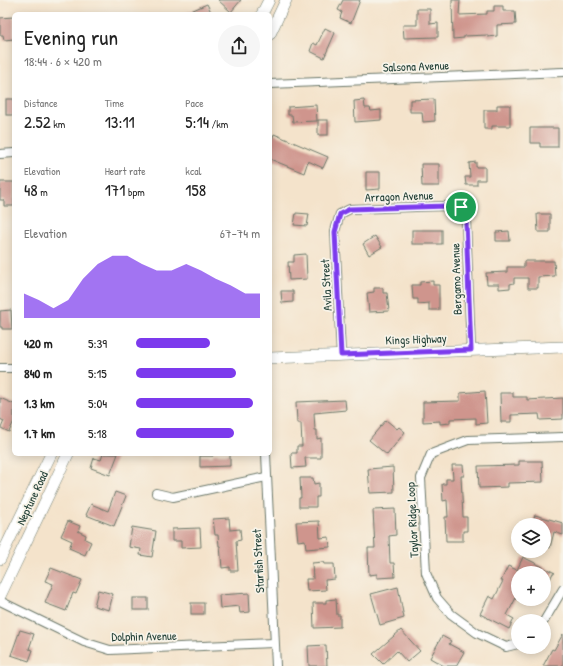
<!DOCTYPE html>
<meta charset="utf-8">
<style>
:root{--surface:#fff;--page:#f6f6f6;--text:#222;--muted:#767676;--accent:#7c3aed}
body{margin:0;font-family:"Patrick Hand",sans-serif;background:var(--page);color:var(--text);height:100vh;display:flex;flex-direction:column;font-size:15px;white-space:nowrap}
*{box-sizing:border-box;margin:0}
p{font-size:13px;color:var(--muted)}
.icon{flex:none;width:22px;height:22px;fill:none;stroke:currentColor;stroke-width:2;stroke-linecap:round;stroke-linejoin:round}
.map{position:relative;flex:1;overflow:hidden}
.details{position:absolute;left:12px;top:12px;width:260px;height:444px;display:flex;flex-direction:column;background:var(--surface);border-radius:6px;box-shadow:0 2px 10px #0003}
.details>*{flex:none}
.fabs{position:absolute;left:511px;top:518px;display:grid;gap:8px}
.fabs a{display:grid;place-items:center;width:40px;height:40px;border-radius:50%;background:var(--surface);box-shadow:0 2px 10px #0003;font-size:20px}
.pin{position:absolute;display:grid;place-items:center;width:34px;height:34px;color:#fff;margin:-17px;border:2px solid #fff;border-radius:50%;box-shadow:0 1px 4px #0007}
.round{display:grid;place-items:center;flex:none;width:42px;height:42px;border-radius:21px;background:var(--page)}
.summary{display:flex;align-items:center;justify-content:space-between;height:68px;padding:0 12px}
h1{font-size:22px;font-weight:600;line-height:30px}
.metrics{display:grid;grid-template-columns:repeat(3,1fr);gap:6px;height:68px;padding:4px 12px}
.metrics div{display:grid;align-content:center}
.metrics b{font-size:17px;font-weight:600}
.metrics small{font-size:11px;font-weight:400}
.metrics p{font-size:11px}
.chart{height:112px;padding:8px 12px}
.chart p{display:flex;justify-content:space-between}
.chart svg{width:100%;height:72px;margin-top:4px;fill:var(--accent);opacity:.7}
ul{padding:0 12px;list-style:none;font-size:13px}
li{display:grid;grid-template-columns:64px 48px 1fr;align-items:center;height:30px}
li i{height:10px;border-radius:5px;background:var(--accent)}
.map>svg:first-child{display:block}
.building{fill:#cf958d}
.lines{fill:none;stroke-linecap:round;stroke-linejoin:round}
.street-casing{stroke:#6a7769;stroke-width:10}
.secondary-casing{stroke:#6a7769;stroke-width:12}
.street{stroke:#fff;stroke-width:8}
.secondary{stroke:#fff;stroke-width:11}
.route-casing{stroke:#fff;stroke-width:8}
.route{stroke:#7c3aed;stroke-width:5}
.labels{text-anchor:middle;dominant-baseline:central;stroke-width:3.5;stroke-linejoin:round;paint-order:stroke}
.street-label{font-size:12px;fill:#1f3d34;stroke:#f7f3e8}
</style>
<div class="map">
<svg width="563" height="666" viewBox="0 0 563 666">
<rect width="100%" height="100%" fill="#f7f3e8"/>
<filter id="ink" filterUnits="userSpaceOnUse"><feTurbulence type="fractalNoise" baseFrequency=".025" numOctaves="2"/><feDisplacementMap in="SourceGraphic" scale="8" xChannelSelector="R" yChannelSelector="G"/><feConvolveMatrix kernelMatrix="1 2 1 2 8 2 1 2 1" color-interpolation-filters="sRGB"/></filter>
<filter id="wash" filterUnits="userSpaceOnUse"><feTurbulence type="fractalNoise" baseFrequency=".012" numOctaves="4" result="noise"/><feDisplacementMap in="SourceGraphic" scale="16" xChannelSelector="R" yChannelSelector="G"/><feGaussianBlur stdDeviation="0.9" result="paint"/><feColorMatrix in="noise" values="0 0 0 0 0 0 0 0 0 0 0 0 0 0 0 0 0 1.4 0 .05"/><feComposite in="paint" operator="in"/></filter>
<g filter="url(#wash)">
<rect width="100%" height="100%" fill="#f4e3cb"/>
<g id="blocks">
<!-- building -->
<g class="building">
<path d="M218 0H241L231 12Z"/>
<path d="M343 0H360L351 23 340 18 342 12 338 10Z"/>
<path d="M452 0H460L459 15 487 14V11H494V6H503V11H515L516 24 497 25V36L488 37V35L464 36V38L453 39Z"/>
<path d="M207 4 212 14H184Z"/>
<path d="M417 9H430V24L438 23V37L404 38 403 25H417Z"/>
<path d="M13 17 14 18V39L4 40 3 35H0V18Z"/>
<path d="M325 28 335 33 324 58 310 51 313 43 317 45Z"/>
<rect x="6" y="99" width="8" height="16"/>
<path d="M434 99 435 121 423 122 422 112H410V100Z"/>
<path d="M364 100 365 108H370L371 111 381 110V120L355 122 354 101Z"/>
<path d="M316 105 317 121 293 122 292 115H288V107Z"/>
<path d="M497 105H510V126H492V129H484V110H497Z"/>
<rect x="318" y="120" width="10" height="15"/>
<path d="M530 128H558V147H540V143H530Z"/>
<path d="M274 134 328 157 323 168 308 161 304 173 270 159V145Z"/>
<path d="M476 162V167H485V180H477V185H466L465 177H470L469 163Z"/>
<path d="M421 164H439V186H422Z"/>
<path d="M366 172H380V189L366 190Z"/>
<path d="M0 182H14V206H4V200H0Z"/>
<path d="M296 213 309 214 307 226 294 225Z"/>
<path d="M537 214H550V232H538Z"/>
<rect x="412" y="230" width="30" height="14"/>
<path d="M509 231 510 241H496V232Z"/>
<path d="M375 236 382 247 369 255 363 244Z"/>
<path d="M306 254 307 279 289 280 288 262H294V255Z"/>
<path d="M524 261H554L555 276 538 277V288H528V278H514V283L510 284V288L499 289V284H487L486 273 507 272V267H524Z"/>
<path d="M433 281V285H439V310H429V303L418 304V299H413L412 285H420V282Z"/>
<path d="M374 288H383V293H387L389 311 369 312 367 293 374 292Z"/>
<path d="M281 291H293V302L282 303Z"/>
<path d="M11 310 12 329H2V327H0V311Z"/>
<path d="M485 391 487 423 476 424V418L450 419V423L440 424V421L423 422V402L460 401V393Z"/>
<path d="M500 393H513V397H527V400L563 398V419L540 420 539 414 511 415V422H501Z"/>
<path d="M0 398 14 404V421L9 432 1 428 4 421 0 419Z"/>
<path d="M345 400 346 410 314 413 315 430H317V439L321 438V458H305L306 467 292 468 291 453H297V446H302L301 423H297L296 402Z"/>
<path d="M386 420 397 429 399 427 405 432 387 455 369 440Z"/>
<path d="M103 454H118L110 475 91 468 94 458 101 460Z"/>
<path d="M213 454H230V466L200 467V456H213Z"/>
<path d="M519 461H542L543 482 508 483V487L479 488 478 466 519 465Z"/>
<path d="M452 465H463L464 476H461L463 517H467V531H463V541H446L445 517H448L447 500 443 501 442 484H446V479H453Z"/>
<path d="M393 467 394 492 370 493 368 469Z"/>
<path d="M300 478H313L314 484 319 483V497H316V507H299V498H301Z"/>
<path d="M115 492 126 496 114 526 86 515 91 504 108 511Z"/>
<path d="M395 509 396 535 389 536 390 563H394L395 577 377 578V574L369 575 368 548H375L373 510Z"/>
<path d="M535 515 563 523V535L554 532 550 548 544 546V525H532Z"/>
<path d="M229 518 230 530 240 529 241 540 236 541 238 571H230V567L222 568 220 546H219L218 535H215L213 519Z"/>
<path d="M68 521 80 526 78 531 86 535 85 539 91 542 85 555 69 548 72 541 61 536Z"/>
<path d="M319 521 320 538 329 537 330 547 306 549 305 540 298 541 296 522Z"/>
<path d="M132 527 156 531 152 557 140 555 141 549 129 547Z"/>
<path d="M200 528 201 547 181 548V541H172V529Z"/>
<path d="M523 557 555 573H553L544 591V573H518V594L507 615 514 619 509 629 480 614 489 596 494 599 503 581H501L508 566 517 570Z"/>
<path d="M323 562 324 564H334L335 579 325 580 326 590 307 591 306 579H313L312 563Z"/>
<path d="M51 568 82 580 76 594 73 593 66 611 45 603 53 584 45 581Z"/>
<path d="M398 587 404 618 380 625 371 594Z"/>
<path d="M98 590 113 594 109 610 94 606Z"/>
<path d="M249 593 250 612 240 613 239 606 220 608 219 595Z"/>
<rect x="133" y="598" width="15" height="12"/>
<path d="M336 599 337 615H340V627L314 628 313 603H326V600Z"/>
<rect x="191" y="603" width="13" height="11"/>
<path d="M20 630 34 634 29 649 33 650 29 661 11 655Z"/>
<path d="M401 630 420 651 407 662 397 651 383 664 373 654Z"/>
<path d="M563 634V666H543L552 649 554 650Z"/>
<path d="M442 636 451 641 449 644 464 652 456 666H444L430 658Z"/>
<path d="M326 645 327 666H309L308 646Z"/>
</g>
</g>
</g>
<g filter="url(#ink)">
<use href="#blocks" fill-opacity="0" stroke="#6a7769" stroke-width="1"/>
<g class="lines">
<defs>
<g id="street">
<path d="M270 84 563 72"/>
<path d="M0 154 14 153"/>
<path d="M341 355 335 231 340 214 350 209 448 206 461 207 466 221 471 350"/>
<path d="M0 368H14"/>
<path d="M266 454 276 666"/>
<path d="M156 493 173 497 266 477"/>
<path d="M0 601 84 642 110 650 274 643"/>
<path d="M544 621 563 589"/>
<path d="M518 644 506 647 477 633 451 614 437 598 426 573 421 478 431 454 468 440 563 437"/>
</g>
<g id="secondary">
<path d="M262 14 269 0"/>
<path d="M270 34 286 0"/>
<path d="M270 358 563 347"/>
<path d="M0 559 51 454"/>
<path d="M0 596 68 454"/>
</g>
</defs>
<!-- street casing -->
<use href="#street" class="street-casing"/>
<!-- secondary casing -->
<use href="#secondary" class="secondary-casing"/>
<!-- street -->
<use href="#street" class="street"/>
<!-- secondary -->
<use href="#secondary" class="secondary"/>
</g>
</g>
<g class="lines" filter="url(#ink)">
<defs>
<path id="route" d="M448 206 461 207 466 221 471 350 341 355 335 232 340 214 350 209Z"/>
</defs>
<!-- route casing -->
<use href="#route" class="route-casing"/>
<!-- route -->
<use href="#route" class="route"/>
</g>
<g class="labels">
<!-- street labels -->
<g class="street-label">
<text transform="translate(416 66) rotate(-2)">Salsona Avenue</text>
<text transform="translate(399 196) rotate(-2)">Arragon Avenue</text>
<text transform="translate(456 279) rotate(-92)">Bergamo Avenue</text>
<text transform="translate(326 285) rotate(-93)">Avila Street</text>
<text transform="translate(416 339) rotate(-2)">Kings Highway</text>
<text transform="translate(32 498) rotate(-65)">Neptune Road</text>
<text transform="translate(412 520) rotate(-93)">Taylor Ridge Loop</text>
<text transform="translate(258 561) rotate(-93)">Starfish Street</text>
<text transform="translate(144 636) rotate(-1)">Dolphin Avenue</text>
</g>
</g>
</svg>
<div class="fabs">
<a><svg class="icon" aria-label="layers" viewBox="0 0 24 24"><path d="M12 4l9 5-9 5-9-5zM3 14l9 5 9-5"/></svg></a>
<a>+</a>
<a>−</a>
</div>
<div class="pin" style="left:461px;top:207px;background:#1e9e55"><svg class="icon" aria-label="arrive" viewBox="0 0 24 24"><path d="M6 21V4h12l-3 4 3 4H6"/></svg></div>
<section class="details">
<div class="summary"><div><h1>Evening run</h1><p>18:44 · 6 × 420 m</p></div><a class="round"><svg class="icon" aria-label="share" viewBox="0 0 24 24"><path d="M12 15V3M7 8l5-5 5 5M5 13v7h14v-7"/></svg></a></div>
<div class="metrics">
<div><p>Distance</p><b>2.52<small> km</small></b></div>
<div><p>Time</p><b>13:11</b></div>
<div><p>Pace</p><b>5:14<small> /km</small></b></div>
</div>
<div class="metrics">
<div><p>Elevation</p><b>48<small> m</small></b></div>
<div><p>Heart rate</p><b>171<small> bpm</small></b></div>
<div><p>kcal</p><b>158</b></div>
</div>
<div class="chart"><p><span>Elevation</span>67–74 m</p>
<svg viewBox="0 0 160 44" preserveAspectRatio="none"><path d="M0 44V29L10 33L20 38L30 33L40 20L50 11L60 6L70 6L80 11L90 15L100 15L110 11L120 15L130 20L140 24L150 29L160 29V44z"/></svg>
</div>
<ul>
<li><b>420 m</b>5:39<i style="width:60%"></i></li>
<li><b>840 m</b>5:15<i style="width:81%"></i></li>
<li><b>1.3 km</b>5:04<i style="width:94%"></i></li>
<li><b>1.7 km</b>5:18<i style="width:79%"></i></li>
</ul>
</section>
</div>
